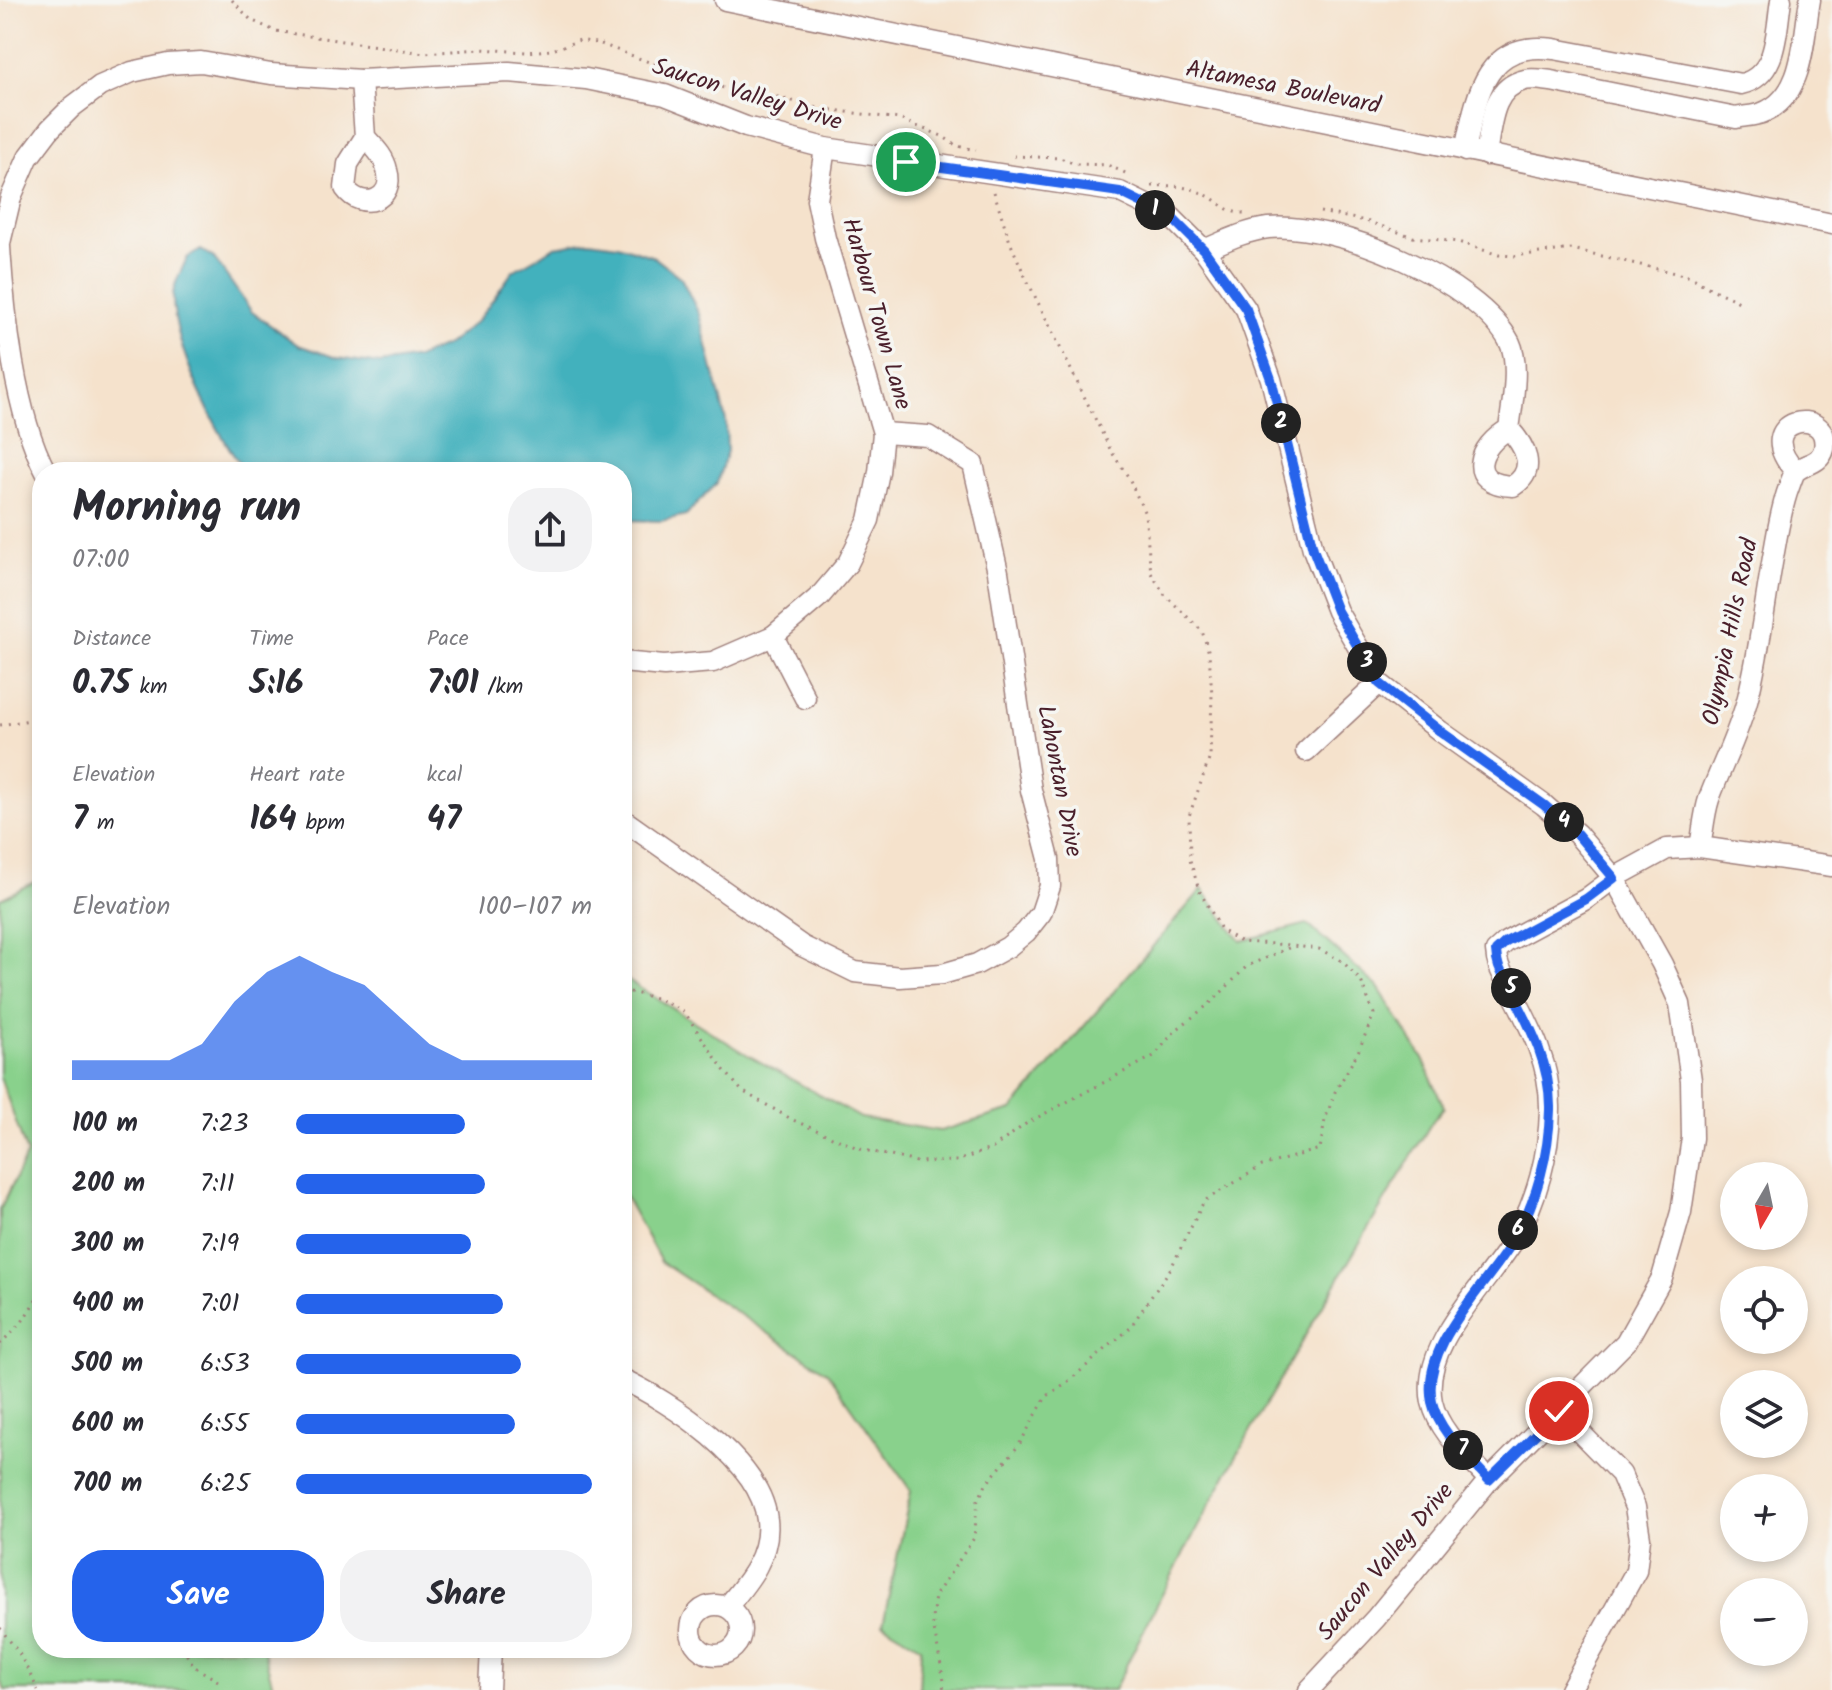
<!DOCTYPE html>
<meta charset="utf-8">
<style>
:root{--surface:#fff;--page:#f2f2f3;--text:#2b2b33;--muted:#7c7c81;--accent:#2563eb}
body{margin:0;font-family:Kalam,sans-serif;background:var(--page);color:var(--text);height:100vh;display:flex;flex-direction:column;font-size:30px;white-space:nowrap}
*{box-sizing:border-box;margin:0}
p{font-size:26px;color:var(--muted)}
.icon{flex:none;width:44px;height:44px;fill:none;stroke:currentColor;stroke-width:2;stroke-linecap:round;stroke-linejoin:round}
.map{position:relative;flex:1;overflow:hidden}
.details{position:absolute;left:32px;top:462px;width:600px;height:1196px;display:flex;flex-direction:column;background:var(--surface);border-radius:32px;box-shadow:0 4px 12px #0003}
.details>*{flex:none}
.needle{width:52px;rotate:189deg}
.buttons{position:absolute;left:1720px;top:1162px;display:grid;gap:16px}
.buttons a{display:grid;place-items:center;width:88px;height:88px;border-radius:50%;background:var(--surface);box-shadow:0 4px 12px #0003;font-size:40px}
.pin{position:absolute;display:grid;place-items:center;width:68px;height:68px;color:#fff;margin:-34px;border:4px solid #fff;border-radius:50%;box-shadow:0 2px 8px #0007}
.km{position:absolute;width:40px;height:40px;margin:-20px;border-radius:50%;background:#222;color:#fff;font-size:22px;line-height:40px;text-align:center}
.round{display:grid;place-items:center;flex:none;width:84px;height:84px;border-radius:32px;background:var(--page)}
.overview{display:flex;align-items:center;justify-content:space-between;height:136px;padding:0 40px}
h1{font-size:44px;font-weight:700;line-height:60px}
.figures{display:grid;grid-template-columns:repeat(3,1fr);gap:12px;height:136px;padding:8px 40px}
.figures div{display:grid;align-content:center}
.figures b{font-size:34px;font-weight:700}
.figures small{font-size:22px;font-weight:400}
.figures p{font-size:22px}
.chart{height:224px;padding:16px 40px}
.chart p{display:flex;justify-content:space-between}
.chart svg{width:100%;height:144px;margin-top:8px;fill:var(--accent);opacity:.7}
.primary-button{display:flex;gap:16px;margin-top:auto;padding:16px 40px}
.primary-button a{flex:1;height:92px;border-radius:32px;background:var(--accent);color:#fff;font-size:32px;font-weight:700;line-height:92px;text-align:center}
.primary-button a+a{background:var(--page);color:var(--text)}
ul{padding:0 40px;list-style:none;font-size:26px}
li{display:grid;grid-template-columns:128px 96px 1fr;align-items:center;height:60px}
li i{height:20px;border-radius:10px;background:var(--accent)}
.map>svg:first-child{display:block}
.green{fill:#89d18c;stroke:#6a785c;stroke-width:2}
.water{fill:#42b1bd;stroke:#466874;stroke-width:2}
.lines{fill:none;stroke-linecap:round;stroke-linejoin:round}
.minor-casing{stroke:#a0807c;stroke-width:23}
.path{stroke:#a0807c;stroke-width:3;stroke-dasharray:2 6;stroke-linecap:butt}
.minor{stroke:#fff;stroke-width:20}
.route-casing{stroke:#fff;stroke-width:16}
.route{stroke:#2563eb;stroke-width:10}
.labels{text-anchor:middle;dominant-baseline:central;stroke-width:7;stroke-linejoin:round;paint-order:stroke}
.street-label{font-size:24px;fill:#4a1f2b;stroke:#f6f6f2}
</style>
<div class="map">
<svg width="1832" height="1690" viewBox="0 0 1832 1690">
<rect width="100%" height="100%" fill="#f6f6f2"/>
<filter id="ink" filterUnits="userSpaceOnUse"><feTurbulence type="fractalNoise" baseFrequency=".0125" numOctaves="2"/><feDisplacementMap in="SourceGraphic" scale="16" xChannelSelector="R" yChannelSelector="G"/><feConvolveMatrix kernelMatrix="1 2 1 2 8 2 1 2 1" color-interpolation-filters="sRGB"/></filter>
<filter id="wash" filterUnits="userSpaceOnUse"><feTurbulence type="fractalNoise" baseFrequency=".006" numOctaves="4" result="noise"/><feDisplacementMap in="SourceGraphic" scale="32" xChannelSelector="R" yChannelSelector="G"/><feGaussianBlur stdDeviation="1.8" result="paint"/><feColorMatrix in="noise" values="0 0 0 0 0 0 0 0 0 0 0 0 0 0 0 0 0 1.4 0 .05"/><feComposite in="paint" operator="in"/></filter>
<g filter="url(#wash)">
<rect width="100%" height="100%" fill="#f5e2cc"/>
<!-- green -->
<g class="green">
<path d="M42 878V1648H263L274 1690H5L0 1681V1210L27 1154 0 1077V899Z"/>
<path d="M1202 889 1241 941 1307 924 1378 987 1423 1059 1444 1107 1432 1122C1320 1308 1209 1495 1114 1690H919L921 1647 883 1624 911 1491 828 1373 661 1262 622 1191V977L748 1055 861 1118 940 1131 1012 1110Z"/>
</g>
<!-- water -->
<path class="water" d="M589 241 618 245 654 257 681 278 699 314 726 421 727 451 717 483 686 515 661 521 622 520V472H245C215 430 175 351 173 299 172 286 182 270 187 258L201 250 214 258 252 312 298 345 337 358 380 364 417 358 447 345 478 320 513 271 555 247Z"/>
</g>
<g filter="url(#ink)">
<g class="lines">
<defs>
<g id="minor">
<path d="M725 0 1832 224"/>
<path d="M361 80 365 137 348 164 345 188C362 212 396 200 387 170 384 156 374 147 365 137"/>
<path d="M1465 151C1476 98 1484 39 1554 49L1741 84C1778 76 1776 31 1781 0"/>
<path d="M1486 155C1491 127 1491 87 1525 80 1532 78 1543 80 1551 81L1736 118C1744 116 1754 116 1762 113 1805 97 1803 38 1810 0"/>
<path d="M0 243 11 197 28 158 50 129 72 107 100 86 132 72 168 64 201 62 271 74 361 80 509 72 586 79 665 95 746 127 825 148 1120 192 1171 217 1204 250 1246 309 1271 379 1313 549 1337 611 1379 683 1440 731 1544 805 1577 834 1614 878 1662 964 1680 1004 1691 1080 1692 1138 1681 1212 1662 1278 1626 1342 1489 1480 1376 1618 1309 1690"/>
<path d="M0 247C4 312 15 415 46 472"/>
<path d="M1204 250C1225 241 1245 231 1268 228 1335 221 1479 281 1510 343 1520 364 1512 406 1509 429"/>
<path d="M1509 429C1525 446 1538 470 1513 486 1465 484 1478 446 1509 429Z"/>
<path d="M773 636 805 698"/>
<path d="M622 662 664 666 713 662 773 636 820 596 848 563 869 520 879 472 883 433 825 238 817 200 825 148"/>
<path d="M1306 751 1379 683"/>
<path d="M622 819 802 946 855 972 900 977 942 974 977 964 1008 947 1026 932 1041 913 1050 886 1049 859 1031 790 998 572 973 464 928 436 883 433"/>
<path d="M1700 847C1703 832 1704 814 1709 799 1722 764 1739 733 1748 697 1760 650 1765 600 1774 552 1778 530 1781 508 1789 487 1791 482 1793 474 1796 471 1806 463 1820 464 1824 449 1832 403 1748 419 1795 471"/>
<path d="M622 1379C671 1402 761 1461 767 1520 771 1555 748 1582 727 1607"/>
<path d="M1559 1411 1621 1474 1635 1507 1640 1538 1636 1571 1570 1690"/>
<path d="M1489 1480C1469 1457 1439 1433 1432 1402 1420 1344 1487 1285 1515 1238 1537 1200 1549 1154 1550 1110 1551 1066 1531 1028 1511 990 1504 975 1497 968 1496 951L1506 942 1586 899 1614 878 1667 849 1700 847 1832 866"/>
<circle cx="716" cy="1630" r="25"/>
<path d="M489 1690 491 1648"/>
</g>
</defs>
<!-- minor casing -->
<use href="#minor" class="minor-casing"/>
<!-- path -->
<g class="path">
<path d="M232 0 251 20 275 31 424 53 481 49 526 52 552 50 580 40 601 44 713 86 774 96 818 108 899 119 942 136 957 146 976 150"/>
<path d="M1014 156 1060 158 1075 164 1107 165 1128 174"/>
<path d="M1152 186C1169 185 1189 186 1204 194 1220 201 1226 214 1245 213"/>
<path d="M994 192 1010 242 1024 274 1111 451 1129 478 1145 514 1151 573 1165 595 1202 631 1209 653 1212 695 1210 757 1189 816 1190 860 1199 890 1222 931 1241 942 1290 945"/>
<path d="M1320 212 1366 221 1413 237 1458 242 1499 255 1515 256 1572 249 1692 277C1706 288 1722 293 1739 302"/>
<path d="M0 725 42 718"/>
<path d="M622 990 659 999 685 1013 724 1070 742 1091 793 1120 860 1149 917 1162 957 1161 993 1148 1027 1123 1154 1056 1175 1031 1214 1000 1247 966 1293 946 1319 949 1342 961 1361 981 1374 1014 1358 1052 1335 1092 1325 1120 1320 1149 1262 1166 1204 1201 1171 1268 1129 1329 1070 1380 1046 1397 1019 1445 987 1483 978 1500 974 1538 935 1596 932 1619 944 1681 943 1690"/>
<path d="M0 1344 22 1322 42 1290"/>
<path d="M0 1628 19 1653 38 1690"/>
<path d="M182 1648 195 1667 218 1681"/>
</g>
<!-- minor -->
<use href="#minor" class="minor"/>
</g>
</g>
<g class="lines" filter="url(#ink)">
<defs>
<path id="route" d="M906 162 1120 192 1171 217 1204 250 1246 309 1271 379 1313 549 1337 611 1379 683 1440 731 1544 805 1577 834 1614 878 1586 899 1506 942 1496 951C1497 970 1503 973 1511 990 1531 1028 1551 1066 1550 1110 1549 1154 1537 1200 1515 1238 1488 1285 1420 1344 1432 1402 1439 1433 1469 1457 1489 1480L1559 1411"/>
</defs>
<!-- route casing -->
<use href="#route" class="route-casing"/>
<!-- route -->
<use href="#route" class="route"/>
</g>
<g class="labels">
<!-- street labels -->
<g class="street-label">
<text transform="translate(1283 88) rotate(11)">Altamesa Boulevard</text>
<text transform="translate(747 95) rotate(17)">Saucon Valley Drive</text>
<text transform="translate(876 314) rotate(74)">Harbour Town Lane</text>
<text transform="translate(1731 632) rotate(-78)">Olympia Hills Road</text>
<text transform="translate(1059 781) rotate(79)">Lahontan Drive</text>
<text transform="translate(1386 1562) rotate(-50)">Saucon Valley Drive</text>
</g>
</g>
</svg>
<div class="buttons">
<a><svg class="needle" viewBox="-14 -14 28 28"><path d="M0-13l5 13h-10z" fill="#e53935"/><path d="M0 13l5-13h-10z" fill="#7c7c81"/></svg></a>
<a><svg class="icon" aria-label="locate" viewBox="0 0 24 24"><circle cx="12" cy="12" r="6"/><path d="M12 2v4M12 18v4M2 12h4M18 12h4"/></svg></a>
<a><svg class="icon" aria-label="layers" viewBox="0 0 24 24"><path d="M12 4l9 5-9 5-9-5zM3 14l9 5 9-5"/></svg></a>
<a>+</a>
<a>−</a>
</div>
<div class="pin" style="left:906px;top:162px;background:#1e9e55"><svg class="icon" aria-label="arrive" viewBox="0 0 24 24"><path d="M6 21V4h12l-3 4 3 4H6"/></svg></div>
<div class="pin" style="left:1559px;top:1411px;background:#d93025"><svg class="icon" aria-label="check" viewBox="0 0 24 24"><path d="M5 12l5 5 9-10"/></svg></div>
<b class="km" style="left:1155px;top:210px">1</b>
<b class="km" style="left:1281px;top:423px">2</b>
<b class="km" style="left:1367px;top:662px">3</b>
<b class="km" style="left:1564px;top:822px">4</b>
<b class="km" style="left:1511px;top:988px">5</b>
<b class="km" style="left:1518px;top:1230px">6</b>
<b class="km" style="left:1463px;top:1450px">7</b>
<section class="details">
<div class="overview"><div><h1>Morning run</h1><p>07:00</p></div><a class="round"><svg class="icon" aria-label="share" viewBox="0 0 24 24"><path d="M12 15V3M7 8l5-5 5 5M5 13v7h14v-7"/></svg></a></div>
<div class="figures">
<div><p>Distance</p><b>0.75<small> km</small></b></div>
<div><p>Time</p><b>5:16</b></div>
<div><p>Pace</p><b>7:01<small> /km</small></b></div>
</div>
<div class="figures">
<div><p>Elevation</p><b>7<small> m</small></b></div>
<div><p>Heart rate</p><b>164<small> bpm</small></b></div>
<div><p>kcal</p><b>47</b></div>
</div>
<div class="chart"><p><span>Elevation</span>100–107 m</p>
<svg viewBox="0 0 160 44" preserveAspectRatio="none"><path d="M0 44V38L10 38L20 38L30 38L40 33L50 20L60 11L70 6L80 11L90 15L100 24L110 33L120 38L130 38L140 38L150 38L160 38V44z"/></svg>
</div>
<ul>
<li><b>100 m</b>7:23<i style="width:57%"></i></li>
<li><b>200 m</b>7:11<i style="width:64%"></i></li>
<li><b>300 m</b>7:19<i style="width:59%"></i></li>
<li><b>400 m</b>7:01<i style="width:70%"></i></li>
<li><b>500 m</b>6:53<i style="width:76%"></i></li>
<li><b>600 m</b>6:55<i style="width:74%"></i></li>
<li><b>700 m</b>6:25<i style="width:100%"></i></li>
</ul>
<div class="primary-button"><a>Save</a><a>Share</a></div>
</section>
</div>
